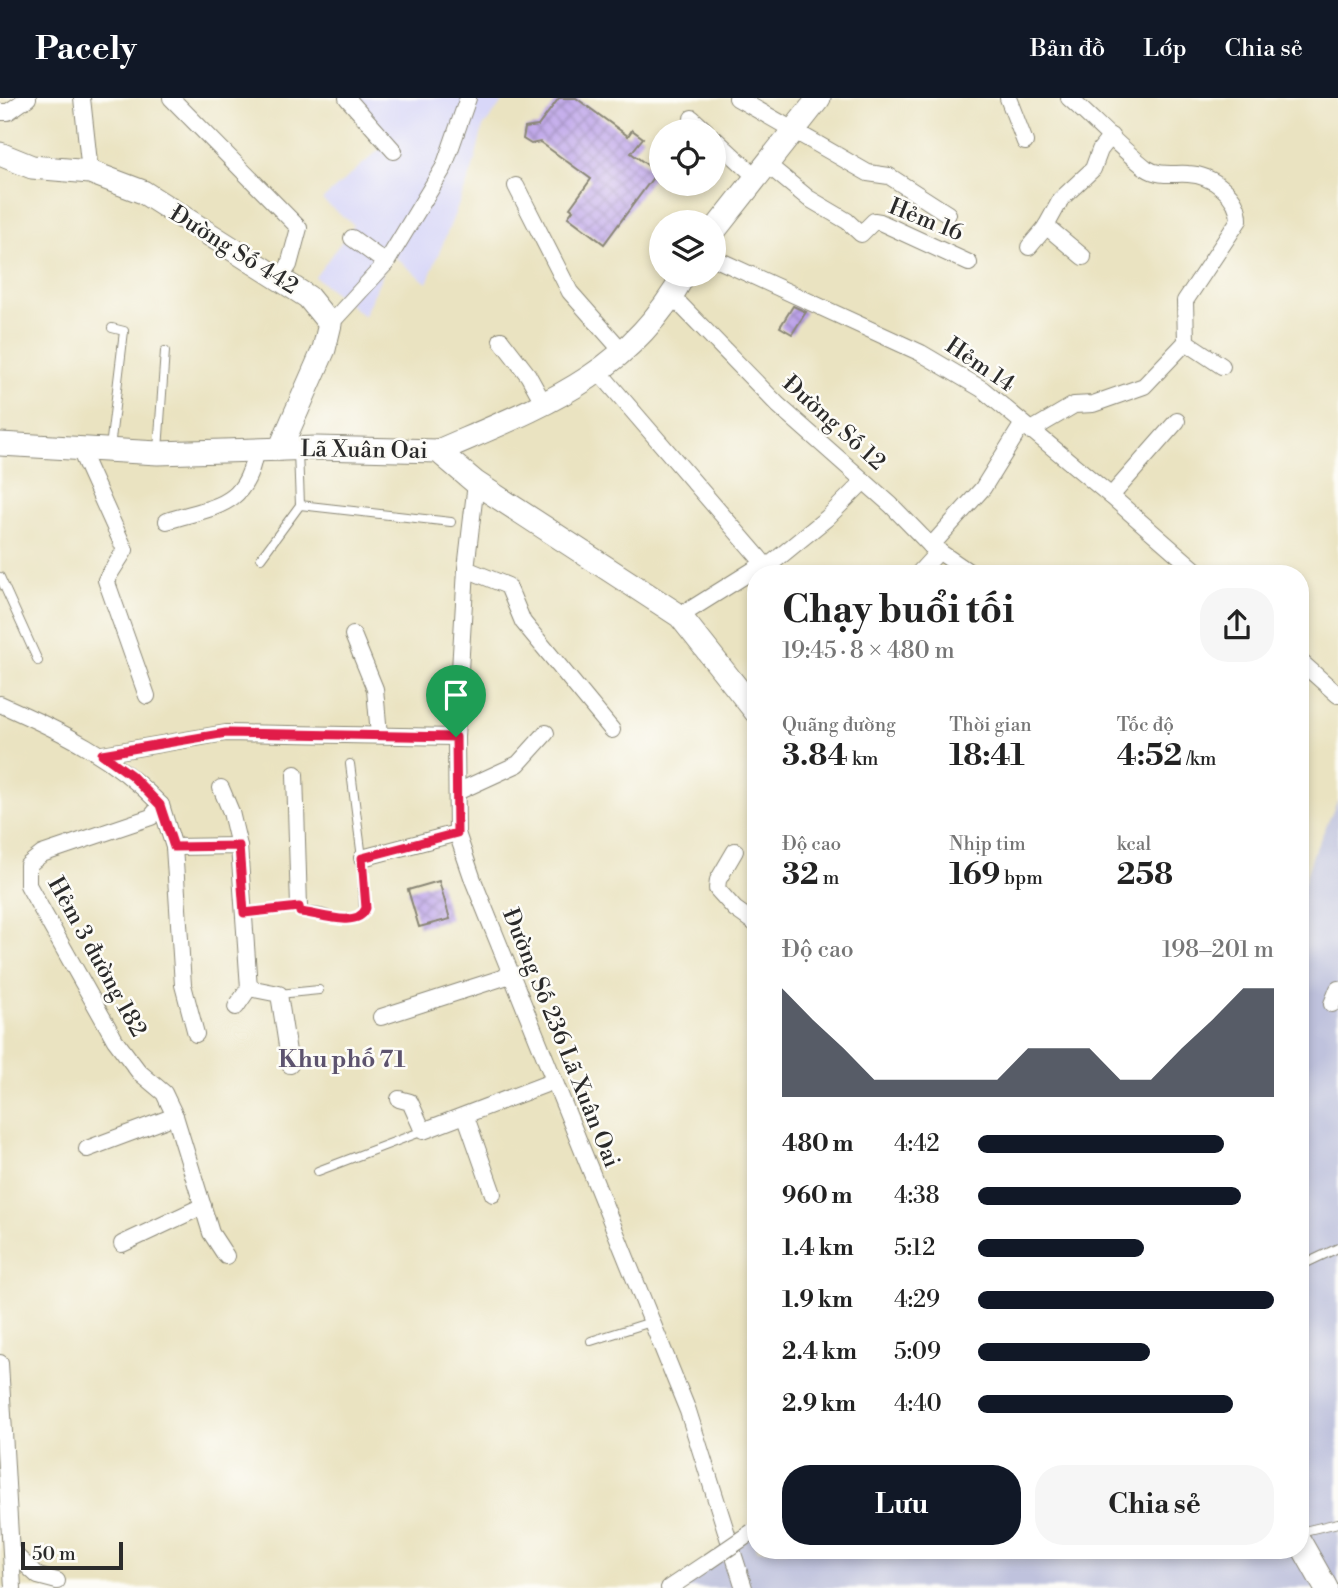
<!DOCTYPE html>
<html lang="vi">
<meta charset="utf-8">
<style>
:root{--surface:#fff;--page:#f6f6f6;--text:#222;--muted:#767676;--accent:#111827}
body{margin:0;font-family:"Libre Bodoni",serif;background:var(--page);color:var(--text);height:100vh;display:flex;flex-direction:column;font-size:26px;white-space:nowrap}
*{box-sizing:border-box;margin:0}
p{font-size:23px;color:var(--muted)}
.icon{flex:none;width:38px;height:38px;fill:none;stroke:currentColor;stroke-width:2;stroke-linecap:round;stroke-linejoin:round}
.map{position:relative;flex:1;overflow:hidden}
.side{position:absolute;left:747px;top:467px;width:562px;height:994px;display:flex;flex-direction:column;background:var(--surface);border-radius:28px;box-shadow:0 4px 10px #0003}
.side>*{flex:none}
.tools{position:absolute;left:649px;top:21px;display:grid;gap:14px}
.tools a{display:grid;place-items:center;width:77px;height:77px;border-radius:50%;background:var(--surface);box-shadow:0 4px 10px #0003;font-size:35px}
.scale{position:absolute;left:21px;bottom:18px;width:102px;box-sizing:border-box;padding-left:7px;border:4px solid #2b2b2b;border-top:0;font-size:19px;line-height:24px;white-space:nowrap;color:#2b2b2b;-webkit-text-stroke:5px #fdfcf7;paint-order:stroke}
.pin{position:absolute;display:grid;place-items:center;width:60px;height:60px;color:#fff;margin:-72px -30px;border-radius:50% 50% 50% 0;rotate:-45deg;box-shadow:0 0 7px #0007}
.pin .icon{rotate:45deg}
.round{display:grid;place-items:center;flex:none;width:74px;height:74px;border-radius:28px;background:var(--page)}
.summary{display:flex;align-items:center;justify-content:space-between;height:119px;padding:0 35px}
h1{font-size:38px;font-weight:700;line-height:52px}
.stats{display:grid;grid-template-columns:repeat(3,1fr);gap:10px;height:119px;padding:7px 35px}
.stats div{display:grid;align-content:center}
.stats b{font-size:30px;font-weight:700}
.stats small{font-size:19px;font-weight:400}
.stats p{font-size:19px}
.chart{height:196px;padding:14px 35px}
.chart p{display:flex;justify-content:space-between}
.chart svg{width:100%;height:126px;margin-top:7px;fill:var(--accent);opacity:.7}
.action{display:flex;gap:14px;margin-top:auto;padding:14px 35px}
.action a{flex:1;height:80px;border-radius:28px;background:var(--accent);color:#fff;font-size:28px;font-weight:700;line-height:80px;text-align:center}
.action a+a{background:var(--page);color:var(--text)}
ul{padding:0 35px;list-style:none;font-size:23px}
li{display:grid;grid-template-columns:112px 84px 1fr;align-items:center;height:52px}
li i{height:18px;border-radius:9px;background:var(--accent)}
header{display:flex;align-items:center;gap:42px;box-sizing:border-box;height:98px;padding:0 35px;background:var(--accent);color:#fff}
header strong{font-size:33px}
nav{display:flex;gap:38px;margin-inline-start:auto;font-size:24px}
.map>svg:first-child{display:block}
.built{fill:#d8d7f8}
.industrial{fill:#bfc2dd}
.building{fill:url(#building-cross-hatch)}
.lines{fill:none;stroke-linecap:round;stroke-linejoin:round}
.lane-casing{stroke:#8a8776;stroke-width:10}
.street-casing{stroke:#8a8776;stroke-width:18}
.secondary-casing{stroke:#8a8776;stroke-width:25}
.lane{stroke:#fff;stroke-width:8}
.street{stroke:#fff;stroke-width:16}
.secondary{stroke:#fff;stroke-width:23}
.street-bridge-casing{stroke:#8a8776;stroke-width:18;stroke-linecap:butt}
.street-bridge{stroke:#fff;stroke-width:16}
.route-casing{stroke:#fff;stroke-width:14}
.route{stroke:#e11d48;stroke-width:9}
.labels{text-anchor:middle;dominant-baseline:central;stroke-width:5;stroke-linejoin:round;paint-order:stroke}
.street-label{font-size:23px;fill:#2b2b2b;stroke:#fdfcf7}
.neighbourhood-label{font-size:24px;font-weight:bold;fill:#5d536e;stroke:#fdfcf7}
</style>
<header>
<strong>Pacely</strong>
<nav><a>Bản đồ</a><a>Lớp</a><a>Chia sẻ</a></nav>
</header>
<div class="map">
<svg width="1338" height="1490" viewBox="0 0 1338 1490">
<defs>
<pattern id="building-cross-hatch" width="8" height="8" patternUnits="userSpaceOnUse" patternTransform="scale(1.75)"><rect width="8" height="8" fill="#b99ee9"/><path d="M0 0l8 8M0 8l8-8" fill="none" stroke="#9781bd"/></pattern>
</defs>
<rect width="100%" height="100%" fill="#fdfcf7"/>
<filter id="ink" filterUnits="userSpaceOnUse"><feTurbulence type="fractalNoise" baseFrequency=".0143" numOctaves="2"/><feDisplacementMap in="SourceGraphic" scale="14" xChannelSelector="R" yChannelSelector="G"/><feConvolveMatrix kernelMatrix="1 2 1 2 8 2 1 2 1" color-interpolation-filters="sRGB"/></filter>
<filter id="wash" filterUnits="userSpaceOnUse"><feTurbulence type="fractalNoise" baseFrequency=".00686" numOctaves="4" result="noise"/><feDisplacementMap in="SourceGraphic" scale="28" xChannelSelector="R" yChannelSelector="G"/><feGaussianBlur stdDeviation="1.57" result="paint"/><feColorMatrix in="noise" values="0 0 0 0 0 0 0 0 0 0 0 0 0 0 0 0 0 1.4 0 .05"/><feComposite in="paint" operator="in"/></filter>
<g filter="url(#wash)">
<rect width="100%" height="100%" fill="#eae3c1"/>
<!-- built -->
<path class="built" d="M340 0H506L483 29 472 73 427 185 391 156 364 218 315 179 354 127 322 102 388 44Z"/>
<!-- industrial -->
<path class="industrial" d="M1338 702V1490H672L756 1422V1452H1300V797L1313 757Z"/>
<g id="blocks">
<!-- building -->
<g class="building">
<path d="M559 0H576L628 38 632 32 643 40 631 55 657 74 604 146 568 119 573 112 570 110 591 81 540 44 531 46 523 41 525 30 538 28Z"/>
<path d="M793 208 806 214 792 236 780 229Z"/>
<path d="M439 783 450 821 419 829 408 792Z"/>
</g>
</g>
</g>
<g filter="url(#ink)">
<use href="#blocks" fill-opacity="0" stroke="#8a8776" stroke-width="2"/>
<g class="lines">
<defs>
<g id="lane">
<path d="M110 350 124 233 112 230"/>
<path d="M158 352 165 253"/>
<path d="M300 407 451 424"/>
<path d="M261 460 300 407 298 353"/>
<path d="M0 479 38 563"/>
<path d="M244 815 299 809 300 814C307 814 318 813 324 816 338 821 350 825 364 815L362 760 350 666"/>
<path d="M279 896 319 892"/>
<path d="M318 1073 423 1033"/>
<path d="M1300 1168 1338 1150"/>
<path d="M591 1243 651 1224"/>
<path d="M1300 1434 1338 1425"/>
</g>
<g id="street">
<path d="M82 0 90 74"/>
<path d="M171 0 299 130 289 167 280 181"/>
<path d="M347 0 394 53"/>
<path d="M737 0 868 75 889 78 948 116"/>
<path d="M1008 0 1025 44"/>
<path d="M1069 0C1095 23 1119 49 1146 70 1159 79 1174 75 1188 76 1213 77 1239 98 1239 122L1185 203 1186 244 1222 268"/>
<path d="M0 14H8L28 0"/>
<path d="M692 20 706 33"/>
<path d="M714 40 758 81"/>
<path d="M768 67 808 100 847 123 861 136 874 123 880 124 969 165"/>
<path d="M516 88 570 194 623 254"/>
<path d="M1046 128 1083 159"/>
<path d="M1029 149 1045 130 1061 101 1093 71 1100 52 1111 38"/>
<path d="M714 160 921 255 982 291 1111 398 1177 323"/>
<path d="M386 165 444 69 468 0"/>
<path d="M672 198 778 307 891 407 931 448 972 476"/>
<path d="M330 226 386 165 352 140"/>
<path d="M501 242 528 277 544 306"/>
<path d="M600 275 773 476"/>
<path d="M1030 333 1074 307 1093 306 1144 288 1186 244"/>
<path d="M80 352 125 452 106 482 147 598"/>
<path d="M476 385 466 471 456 639 457 735 473 782 688 1313 744 1490"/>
<path d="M1111 398 1200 476"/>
<path d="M167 423C214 408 247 410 255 353"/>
<path d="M931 448 983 390 1022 327"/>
<path d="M767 469 827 420 864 383"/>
<path d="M466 471 508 488 523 524 612 632"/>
<path d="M918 476 939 453"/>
<path d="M680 518 763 466"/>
<path d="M353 537 375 591 379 637"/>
<path d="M1300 563 1338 597"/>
<path d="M0 606C63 634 112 657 161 707L151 719 42 756 28 767V787L115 942 139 974 164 995 175 1018 211 1135 226 1158"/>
<path d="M102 656 226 635 456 639"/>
<path d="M295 676 299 809"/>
<path d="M221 690 231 714 239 748"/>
<path d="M457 694 518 666 546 635"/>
<path d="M161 707 174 749 183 887 196 936"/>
<path d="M174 749 239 748 249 890 236 909"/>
<path d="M735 753 718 782 717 791 735 811 756 826"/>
<path d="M362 760 457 735"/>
<path d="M249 890 279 896 290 967"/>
<path d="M1332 906 1338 891"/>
<path d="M381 919 511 877"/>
<path d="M399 1001 410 1004 423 1033 554 983"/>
<path d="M466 1019 493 1096"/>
<path d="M87 1051 175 1018"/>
<path d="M122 1146 203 1108"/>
<path d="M0 1265 13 1490"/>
<path d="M11 1453 38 1478 57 1483"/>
<path d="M669 1490 708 1464"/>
</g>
<g id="secondary">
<path d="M0 56 32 69 90 74 143 94 308 199 330 226 324 251 280 351"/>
<path d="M714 133 819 0"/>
<path d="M0 346 158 355 316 350 438 353 476 385 680 518 756 614"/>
<path d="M438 353C539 309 627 279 684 177"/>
<path d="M1300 1444 1326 1490"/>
</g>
</defs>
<!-- lane casing -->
<use href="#lane" class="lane-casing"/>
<!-- street casing -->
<use href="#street" class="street-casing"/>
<!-- secondary casing -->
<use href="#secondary" class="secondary-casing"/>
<!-- lane -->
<use href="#lane" class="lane"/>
<!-- street -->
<use href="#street" class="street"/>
<!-- secondary -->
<use href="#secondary" class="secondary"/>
<defs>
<path id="street-bridge" d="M708 1464 752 1434"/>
</defs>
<!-- street-bridge casing -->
<use href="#street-bridge" class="street-bridge-casing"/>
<!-- street-bridge -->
<use href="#street-bridge" class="street-bridge"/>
</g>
</g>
<g class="lines" filter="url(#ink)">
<defs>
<path id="route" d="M226 635 456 639 457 735 362 760 366 810C358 832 317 815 300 814L299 809 244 815 239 748 174 749 160 707 131 677 102 656Z"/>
</defs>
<!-- route casing -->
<use href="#route" class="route-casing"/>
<!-- route -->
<use href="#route" class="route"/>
</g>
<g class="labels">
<!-- street labels -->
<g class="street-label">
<text transform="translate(926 122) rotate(22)">Hẻm 16</text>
<text transform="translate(234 152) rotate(32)">Đường Số 442</text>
<text transform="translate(980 267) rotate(34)">Hẻm 14</text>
<text transform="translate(834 325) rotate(42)">Đường Số 12</text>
<text transform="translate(364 352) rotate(1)">Lã Xuân Oai</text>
<text transform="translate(97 859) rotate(61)">Hẻm 3 đường 182</text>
<text transform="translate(561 940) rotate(68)">Đường Số 236 Lã Xuân Oai</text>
</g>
<!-- neighbourhood labels -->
<g class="neighbourhood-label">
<text x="342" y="962">Khu phố 71</text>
</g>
</g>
</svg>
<div class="tools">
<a><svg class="icon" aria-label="locate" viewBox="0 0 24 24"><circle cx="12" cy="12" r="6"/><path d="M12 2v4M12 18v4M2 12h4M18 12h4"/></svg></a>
<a><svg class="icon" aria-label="layers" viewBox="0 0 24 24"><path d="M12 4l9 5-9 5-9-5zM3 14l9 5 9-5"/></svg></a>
</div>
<div class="scale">50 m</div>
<div class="pin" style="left:456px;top:639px;background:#1e9e55"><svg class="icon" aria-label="arrive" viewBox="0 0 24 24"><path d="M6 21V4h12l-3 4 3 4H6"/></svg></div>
<section class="side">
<div class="summary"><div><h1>Chạy buổi tối</h1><p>19:45 · 8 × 480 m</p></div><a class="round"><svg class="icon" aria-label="share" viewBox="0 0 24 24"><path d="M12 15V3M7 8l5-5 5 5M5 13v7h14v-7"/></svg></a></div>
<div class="stats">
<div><p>Quãng đường</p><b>3.84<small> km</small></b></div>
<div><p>Thời gian</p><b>18:41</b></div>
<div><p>Tốc độ</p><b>4:52<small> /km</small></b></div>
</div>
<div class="stats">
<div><p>Độ cao</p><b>32<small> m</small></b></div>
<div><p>Nhịp tim</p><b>169<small> bpm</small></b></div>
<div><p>kcal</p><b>258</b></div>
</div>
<div class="chart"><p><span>Độ cao</span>198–201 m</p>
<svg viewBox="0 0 160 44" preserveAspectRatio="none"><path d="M0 44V6L10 17L20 27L30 38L40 38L50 38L60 38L70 38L80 27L90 27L100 27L110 38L120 38L130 27L140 17L150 6L160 6V44z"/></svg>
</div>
<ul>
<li><b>480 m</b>4:42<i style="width:83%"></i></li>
<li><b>960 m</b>4:38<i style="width:89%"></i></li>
<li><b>1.4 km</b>5:12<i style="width:56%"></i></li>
<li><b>1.9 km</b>4:29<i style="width:100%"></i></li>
<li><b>2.4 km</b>5:09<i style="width:58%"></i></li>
<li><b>2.9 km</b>4:40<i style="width:86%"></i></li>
</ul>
<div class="action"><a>Lưu</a><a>Chia sẻ</a></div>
</section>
</div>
